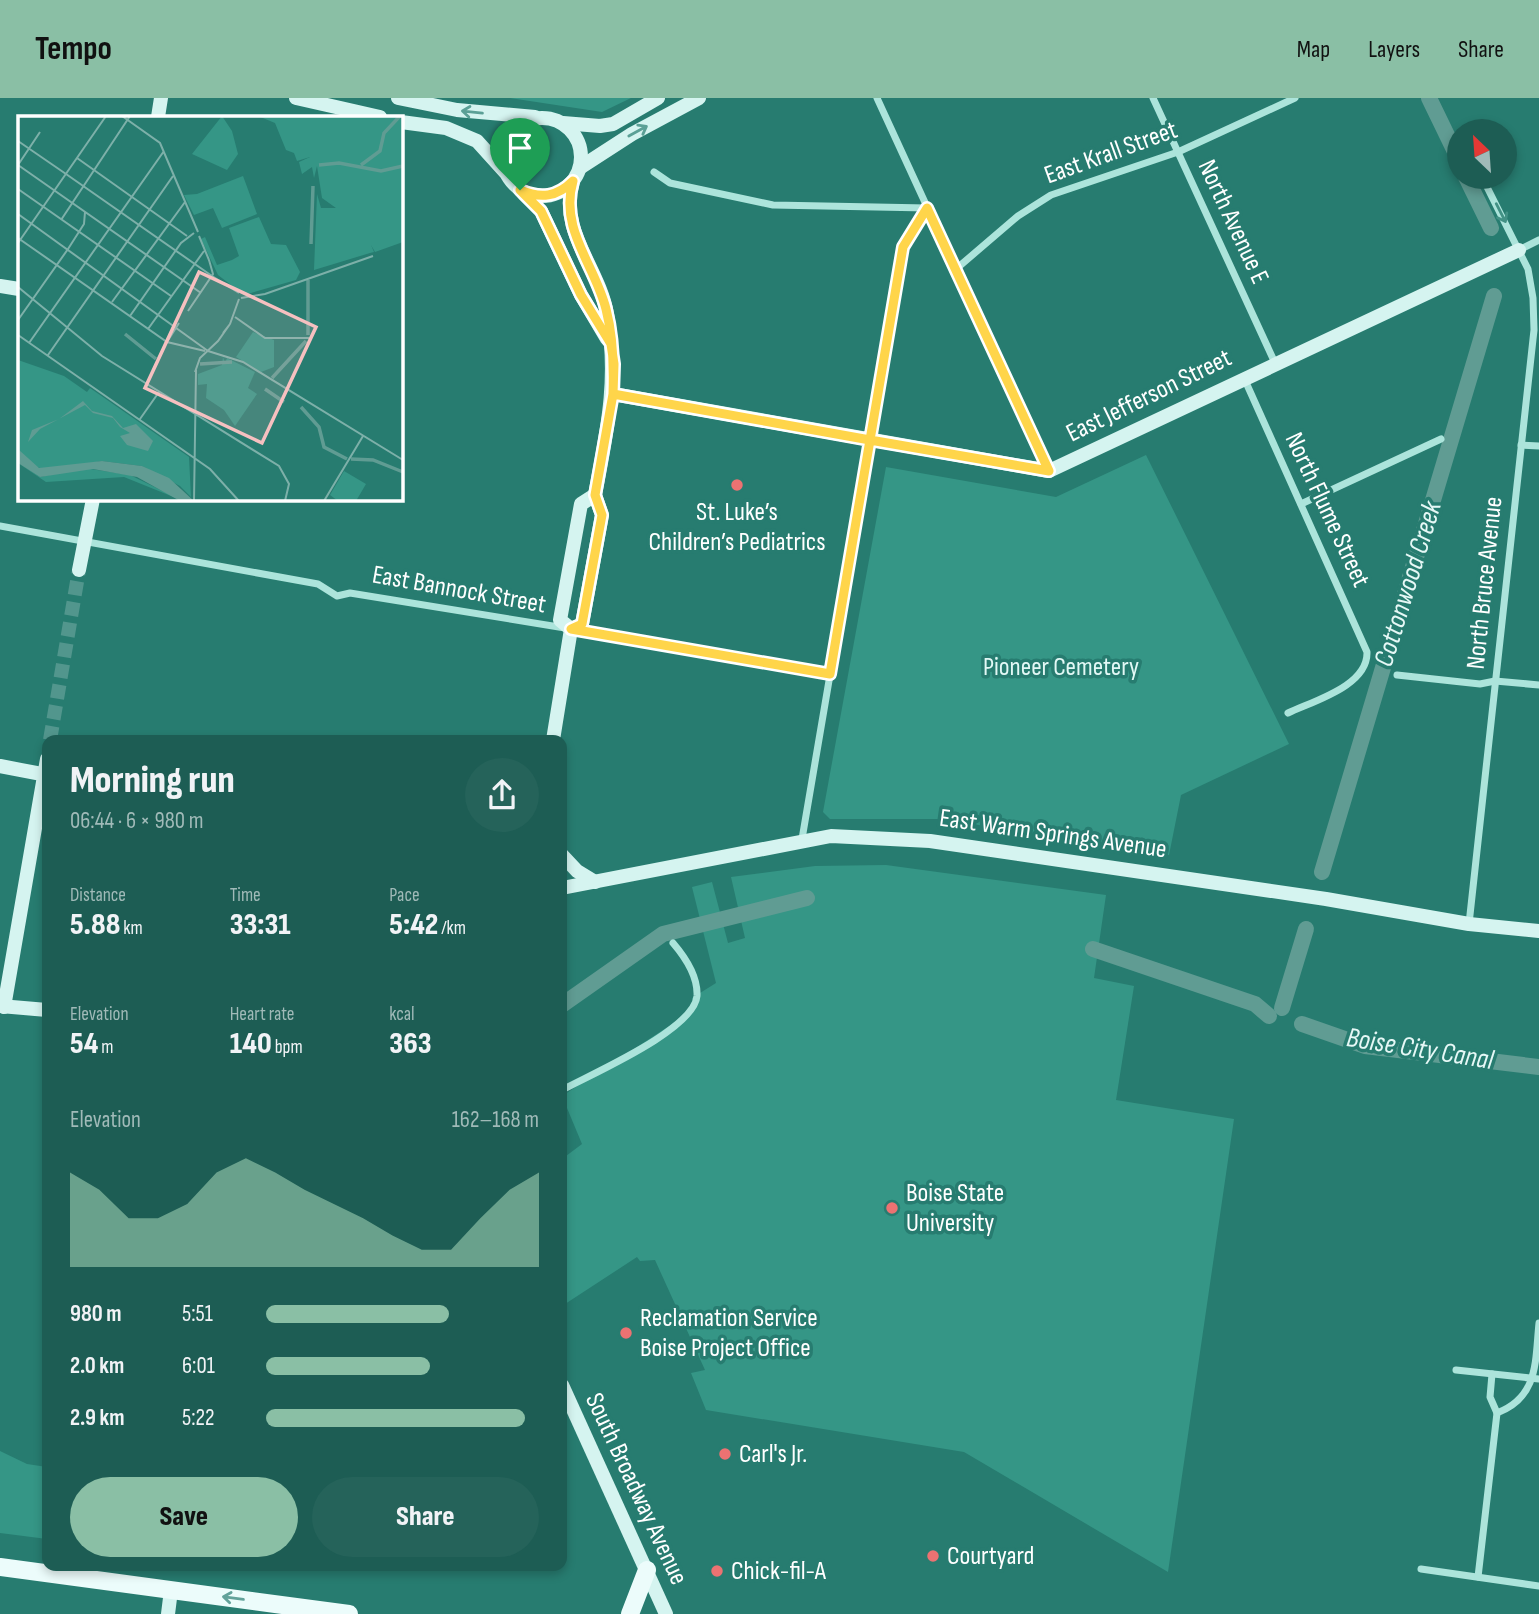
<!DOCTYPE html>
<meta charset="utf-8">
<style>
:root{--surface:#1d5d54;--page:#25635a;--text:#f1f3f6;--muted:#a0bab8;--accent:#8abfa5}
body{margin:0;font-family:"Sofia Sans Condensed",sans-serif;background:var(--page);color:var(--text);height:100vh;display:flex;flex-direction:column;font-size:26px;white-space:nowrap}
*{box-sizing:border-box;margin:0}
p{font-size:23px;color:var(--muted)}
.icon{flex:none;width:38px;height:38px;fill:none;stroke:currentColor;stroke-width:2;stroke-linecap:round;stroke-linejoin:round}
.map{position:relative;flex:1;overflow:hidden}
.panel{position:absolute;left:42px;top:637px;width:525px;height:836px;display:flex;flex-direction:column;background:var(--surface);border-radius:14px;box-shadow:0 4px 10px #0003}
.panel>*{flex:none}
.needle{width:46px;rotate:335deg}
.controls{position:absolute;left:1447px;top:21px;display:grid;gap:14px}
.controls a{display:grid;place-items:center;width:70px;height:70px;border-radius:50%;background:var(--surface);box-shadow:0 4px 10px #0003;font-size:35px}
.pin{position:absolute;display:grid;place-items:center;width:60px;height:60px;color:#fff;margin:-72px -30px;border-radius:50% 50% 50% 0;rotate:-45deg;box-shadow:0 0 7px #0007}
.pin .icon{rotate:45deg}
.round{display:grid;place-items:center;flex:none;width:74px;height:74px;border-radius:37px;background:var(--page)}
.head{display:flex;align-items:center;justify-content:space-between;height:119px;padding:0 28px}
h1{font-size:38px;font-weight:800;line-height:52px}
.stats{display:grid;grid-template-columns:repeat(3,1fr);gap:10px;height:119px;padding:7px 28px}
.stats div{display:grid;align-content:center}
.stats b{font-size:30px;font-weight:800}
.stats small{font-size:19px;font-weight:400}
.stats p{font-size:19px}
.chart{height:196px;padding:14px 28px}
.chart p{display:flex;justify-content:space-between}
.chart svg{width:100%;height:126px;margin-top:7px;fill:var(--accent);opacity:.7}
.cta{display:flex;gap:14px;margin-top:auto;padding:14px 28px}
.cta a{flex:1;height:80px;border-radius:42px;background:var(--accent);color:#111;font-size:28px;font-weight:800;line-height:80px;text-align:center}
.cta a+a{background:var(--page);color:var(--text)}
ul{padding:0 28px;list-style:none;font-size:23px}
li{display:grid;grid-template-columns:112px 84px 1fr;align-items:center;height:52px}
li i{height:18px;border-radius:9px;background:var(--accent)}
header{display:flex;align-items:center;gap:42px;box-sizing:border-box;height:98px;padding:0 35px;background:var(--accent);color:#111}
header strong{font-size:33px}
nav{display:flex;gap:38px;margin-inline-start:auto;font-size:24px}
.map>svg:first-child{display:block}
.green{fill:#359686}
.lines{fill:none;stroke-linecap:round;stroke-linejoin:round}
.canal{stroke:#609c93;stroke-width:16}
.secondary-tunnel{stroke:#52968d;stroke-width:14;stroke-dasharray:14 7;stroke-linecap:butt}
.street{stroke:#ace4db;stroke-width:7}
.secondary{stroke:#d5f4f0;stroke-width:14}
.primary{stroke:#ecfcfb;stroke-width:18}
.oneway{stroke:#5ba096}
.oneway2{stroke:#429185}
.oneway3{stroke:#62a29a}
.route-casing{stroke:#fff;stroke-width:14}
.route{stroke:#ffd54a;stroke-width:9}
.poi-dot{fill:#ec7272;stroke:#277c70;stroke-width:2.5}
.labels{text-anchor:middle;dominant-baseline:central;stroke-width:7;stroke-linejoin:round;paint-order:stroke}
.street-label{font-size:26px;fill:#fff;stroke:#277c70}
.poi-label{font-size:26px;fill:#fff;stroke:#277c70;text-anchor:start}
.park-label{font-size:26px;fill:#e2f8f5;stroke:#277c70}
.water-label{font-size:28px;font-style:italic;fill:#e6f8f6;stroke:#277c70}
.inset-river{fill:none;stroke:#609c93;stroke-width:3.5}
.inset-road{fill:none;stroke:#7db0a9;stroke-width:2}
.view{fill:#f6c0c0;fill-opacity:0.15;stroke:#f6c0c0;stroke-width:3.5}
.inset-edge{fill:none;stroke:#fff;stroke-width:3.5}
</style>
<header>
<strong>Tempo</strong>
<nav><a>Map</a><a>Layers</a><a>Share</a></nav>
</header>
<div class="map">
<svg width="1539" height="1516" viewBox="0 0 1539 1516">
<rect width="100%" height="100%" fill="#277c70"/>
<!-- green -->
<g class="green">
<path d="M510 0H631L602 14Z"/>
<path d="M1146 357 1289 646 1181 697 1169 757 941 721H830L823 714 886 369 1056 399Z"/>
<path d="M886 767 1106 797 1094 880 1134 888 1116 1002 1234 1021 1168 1474 964 1354 706 1312 691 1275 705 1272 655 1162 640 1163 637 1159 562 1208V1061L582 1046 562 998 695 911 692 900 716 885 692 789 712 784 728 845 745 840 731 779 815 768Z"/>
<path d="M0 1353 27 1366 47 1369V1441L0 1435Z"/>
</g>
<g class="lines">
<!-- canal -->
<g class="canal">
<path d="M1429 0 1460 64"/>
<path d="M1466 79 1491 130"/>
<path d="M1322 774 1494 198"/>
<path d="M1093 851 1255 906 1269 918"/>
<path d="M562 907 663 836 807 800"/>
<path d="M1282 910 1306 831"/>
<path d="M1302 926 1365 948 1539 969"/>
</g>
<!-- secondary-tunnel -->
<path class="secondary-tunnel" d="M50 642 79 472"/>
<!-- street -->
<g class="street">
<path d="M877 0 1048 372"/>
<path d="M1153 0 1275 265"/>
<path d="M654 74 670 85 773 107 927 110"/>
<path d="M1519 152 1539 142"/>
<path d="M956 171 1018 118 1051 97 1178 54 1295 0"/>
<path d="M1244 280 1367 554C1368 588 1313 603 1288 615"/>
<path d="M1521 347 1539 348"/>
<path d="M1301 406 1441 341"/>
<path d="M0 428 318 486 337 498 350 495 565 530"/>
<path d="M577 532 830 575"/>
<path d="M1397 577 1480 586 1495 583 1539 587"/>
<path d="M802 741 903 149 927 110"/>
<path d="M1469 826 1534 232 1533 200 1528 171 1482 79"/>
<path d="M562 992C591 976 694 932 697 898 698 879 685 859 673 845"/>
<path d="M1456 1272 1539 1281"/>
<path d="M1492 1276 1490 1299 1497 1315C1539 1299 1535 1263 1539 1225"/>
<path d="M1421 1471 1539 1488"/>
<path d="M1478 1479 1497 1315"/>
</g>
<!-- secondary -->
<g class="secondary">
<path d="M296 0 380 19"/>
<path d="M398 0 457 12 535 19"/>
<path d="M158 19 161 0"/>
<circle cx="542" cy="59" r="39"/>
<path d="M401 24 446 30 477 43 505 74"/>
<path d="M563 25 600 28 613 26 658 0"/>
<path d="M581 69 632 36 699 0"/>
<path d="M573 84C558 133 599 169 607 216 619 280 607 333 595 397"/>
<path d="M524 96 541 113 581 197 607 241"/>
<path d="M0 188 19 191"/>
<path d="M613 296 1049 373 1519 152"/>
<path d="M595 397 602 417 582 526 571 531 560 522 581 406Z"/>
<path d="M79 472 93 401"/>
<path d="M553 642 571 531"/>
<path d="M0 668 47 677"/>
<path d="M562 757 577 773 595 784"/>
<path d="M562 790 831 738 930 743 1326 801 1469 826 1539 833"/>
<path d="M0 908 47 912"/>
<path d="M4 909 47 661"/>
<path d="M562 1287 666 1516"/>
<path d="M168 1516 171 1492"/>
</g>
<!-- primary -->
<g class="primary">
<path d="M0 1469 349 1516"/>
<path d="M630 1516 647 1472"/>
</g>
</g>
<!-- one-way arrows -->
<defs><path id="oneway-shaft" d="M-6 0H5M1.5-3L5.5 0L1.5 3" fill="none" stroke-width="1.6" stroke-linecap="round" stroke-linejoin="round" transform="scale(1.75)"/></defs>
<g class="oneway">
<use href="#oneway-shaft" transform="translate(472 14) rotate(-174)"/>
<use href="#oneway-shaft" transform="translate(638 33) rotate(-29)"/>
</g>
<use class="oneway2" href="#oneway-shaft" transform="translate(1501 115) rotate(63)"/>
<use class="oneway3" href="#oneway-shaft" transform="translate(233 1500) rotate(-172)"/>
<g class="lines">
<defs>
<path id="route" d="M520 92 541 113 581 197 611 246 614 266 613 296 595 397 602 417 582 526 571 531 830 576 870 342 1049 373 927 110 903 149 870 342 613 296C614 268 613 238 606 211 595 167 559 131 573 83 557 99 541 101 520 92"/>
</defs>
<!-- route casing -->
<use href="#route" class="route-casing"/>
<!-- route -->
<use href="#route" class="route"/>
</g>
<!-- markers -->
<g class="poi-dot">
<circle cx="737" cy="387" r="7"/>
<circle cx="892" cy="1110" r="7"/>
<circle cx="626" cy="1235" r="7"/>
<circle cx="725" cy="1356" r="7"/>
<circle cx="933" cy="1458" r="7"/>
<circle cx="717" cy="1473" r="7"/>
</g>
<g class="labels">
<!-- street labels -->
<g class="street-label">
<text transform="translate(1111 55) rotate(-20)">East Krall Street</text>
<text transform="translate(1233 124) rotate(65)">North Avenue E</text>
<text transform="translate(1149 298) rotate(-26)">East Jefferson Street</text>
<text transform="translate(1327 412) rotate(65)">North Flume Street</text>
<text transform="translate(1485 485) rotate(-84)">North Bruce Avenue</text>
<text transform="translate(459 492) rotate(10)">East Bannock Street</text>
<text transform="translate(1053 736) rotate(8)">East Warm Springs Avenue</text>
<text transform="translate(636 1391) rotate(65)">South Broadway Avenue</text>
</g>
<!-- poi labels -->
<g class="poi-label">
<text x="737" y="414" text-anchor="middle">St. Luke’s<tspan x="737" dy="30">Children’s Pediatrics</tspan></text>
<text x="906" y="1095">Boise State<tspan x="906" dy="30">University</tspan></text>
<text x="640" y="1220">Reclamation Service<tspan x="640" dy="30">Boise Project Office</tspan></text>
<text x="739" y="1356">Carl's Jr.</text>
<text x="947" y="1458">Courtyard</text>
<text x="731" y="1473">Chick-fil-A</text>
</g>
<!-- park labels -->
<g class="park-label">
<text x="1061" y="569">Pioneer Cemetery</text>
</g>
<!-- water labels -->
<g class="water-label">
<text transform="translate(1408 486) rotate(-73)">Cottonwood Creek</text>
<text transform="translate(1420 951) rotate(9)">Boise City Canal</text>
</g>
</g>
<!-- overview -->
<g transform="translate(18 18)">
<rect width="385" height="385" fill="#277c70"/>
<path d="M204 0 214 15 220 38 209 54 174 38ZM240 0H385V126L357 136 353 129 356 136 352 137 296 154 299 78 303 92H318L304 82 299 50 296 62 294 51 284 58 281 46 292 41 279 45 276 37 268 34 257 7ZM225 60 239 98 204 112 195 92 176 99 166 79 179 78ZM241 101 253 128 268 129 282 156 278 164 226 179 200 159 183 123 187 121 199 149 214 144 221 140 211 112ZM235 216 256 224V251L243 256 218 241ZM205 241 207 247 209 242 237 256 230 272 239 278 217 310 206 294 188 282 189 268 180 269V258L204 249ZM0 244 46 260 69 276 72 272 171 341 173 381 162 370 124 350 84 345 34 354 16 351 0 333ZM0 347 22 361 66 352 112 359 163 384 106 361 28 366ZM326 355 348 368 338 385H320L312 379Z" fill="#359686"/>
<path d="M65 285 74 295 94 300 105 312 118 308 135 325 130 335 109 329 102 320 112 317 102 311 95 302 75 297 67 289 22 313 10 326 14 314 41 303ZM0 333 21 352 84 345 124 350 151 362 176 385H162L119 361 75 353 22 361 0 347Z" fill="#609c93"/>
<path class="inset-river" d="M301 49 321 47 363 55 385 50M343 49 362 35 366 17 382 0M293 128 295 70M290 164V219M107 218 138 243M182 248 214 246M254 262 288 225M247 273 266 286M283 291 301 311 306 331 329 343M333 343 355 344 385 356"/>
<path class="inset-road" d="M104 0 142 27 180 116M0 25 48 58M59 42 169 120M0 49 183 177M0 49 22 16M48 58 194 160M0 73 153 180M0 98 190 235M43 104 112 0M181 120 191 144M0 122 149 226 187 235M0 127 88 0M50 133 66 108 67 96M194 160 221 177M0 171 84 240 261 350 271 368 267 385M223 182 247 178 355 140M94 186 167 86M170 195 195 158 191 144M112 200 163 127 176 117M217 201 247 222H291M0 204 50 133M212 208 221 183M130 213 186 135M0 219 192 353 221 385M149 226 161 207M11 227 146 35M190 235 225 246 385 344M30 239 155 60M177 256 182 242 200 225 212 208 205 217M122 303 141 276M176 385 178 254M306 385 345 320"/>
<path class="view" d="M181 156 298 211 244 327 127 272Z"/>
<rect width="385" height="385" class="inset-edge"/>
</g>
</svg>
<div class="controls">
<a><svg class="needle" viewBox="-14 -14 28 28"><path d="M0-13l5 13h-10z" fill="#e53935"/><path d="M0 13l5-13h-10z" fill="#a0bab8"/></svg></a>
</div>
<div class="pin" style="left:520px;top:92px;background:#1e9e55"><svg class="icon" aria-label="arrive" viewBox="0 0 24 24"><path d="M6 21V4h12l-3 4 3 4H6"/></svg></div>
<section class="panel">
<div class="head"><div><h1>Morning run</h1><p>06:44 · 6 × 980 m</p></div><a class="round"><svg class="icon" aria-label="share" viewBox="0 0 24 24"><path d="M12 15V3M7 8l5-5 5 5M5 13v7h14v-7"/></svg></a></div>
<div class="stats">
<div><p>Distance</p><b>5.88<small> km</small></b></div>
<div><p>Time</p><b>33:31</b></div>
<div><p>Pace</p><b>5:42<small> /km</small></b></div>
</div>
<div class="stats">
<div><p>Elevation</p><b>54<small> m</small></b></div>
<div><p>Heart rate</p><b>140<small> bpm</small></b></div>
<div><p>kcal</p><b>363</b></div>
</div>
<div class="chart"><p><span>Elevation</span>162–168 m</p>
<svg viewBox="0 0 160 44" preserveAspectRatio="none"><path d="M0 44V11L10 17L20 27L30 27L40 22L50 11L60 6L70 11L80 17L90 22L100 27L110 33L120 38L130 38L140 27L150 17L160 11V44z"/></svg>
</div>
<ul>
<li><b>980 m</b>5:51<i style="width:67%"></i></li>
<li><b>2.0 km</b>6:01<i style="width:60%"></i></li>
<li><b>2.9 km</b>5:22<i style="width:95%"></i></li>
</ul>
<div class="cta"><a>Save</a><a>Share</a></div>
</section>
</div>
